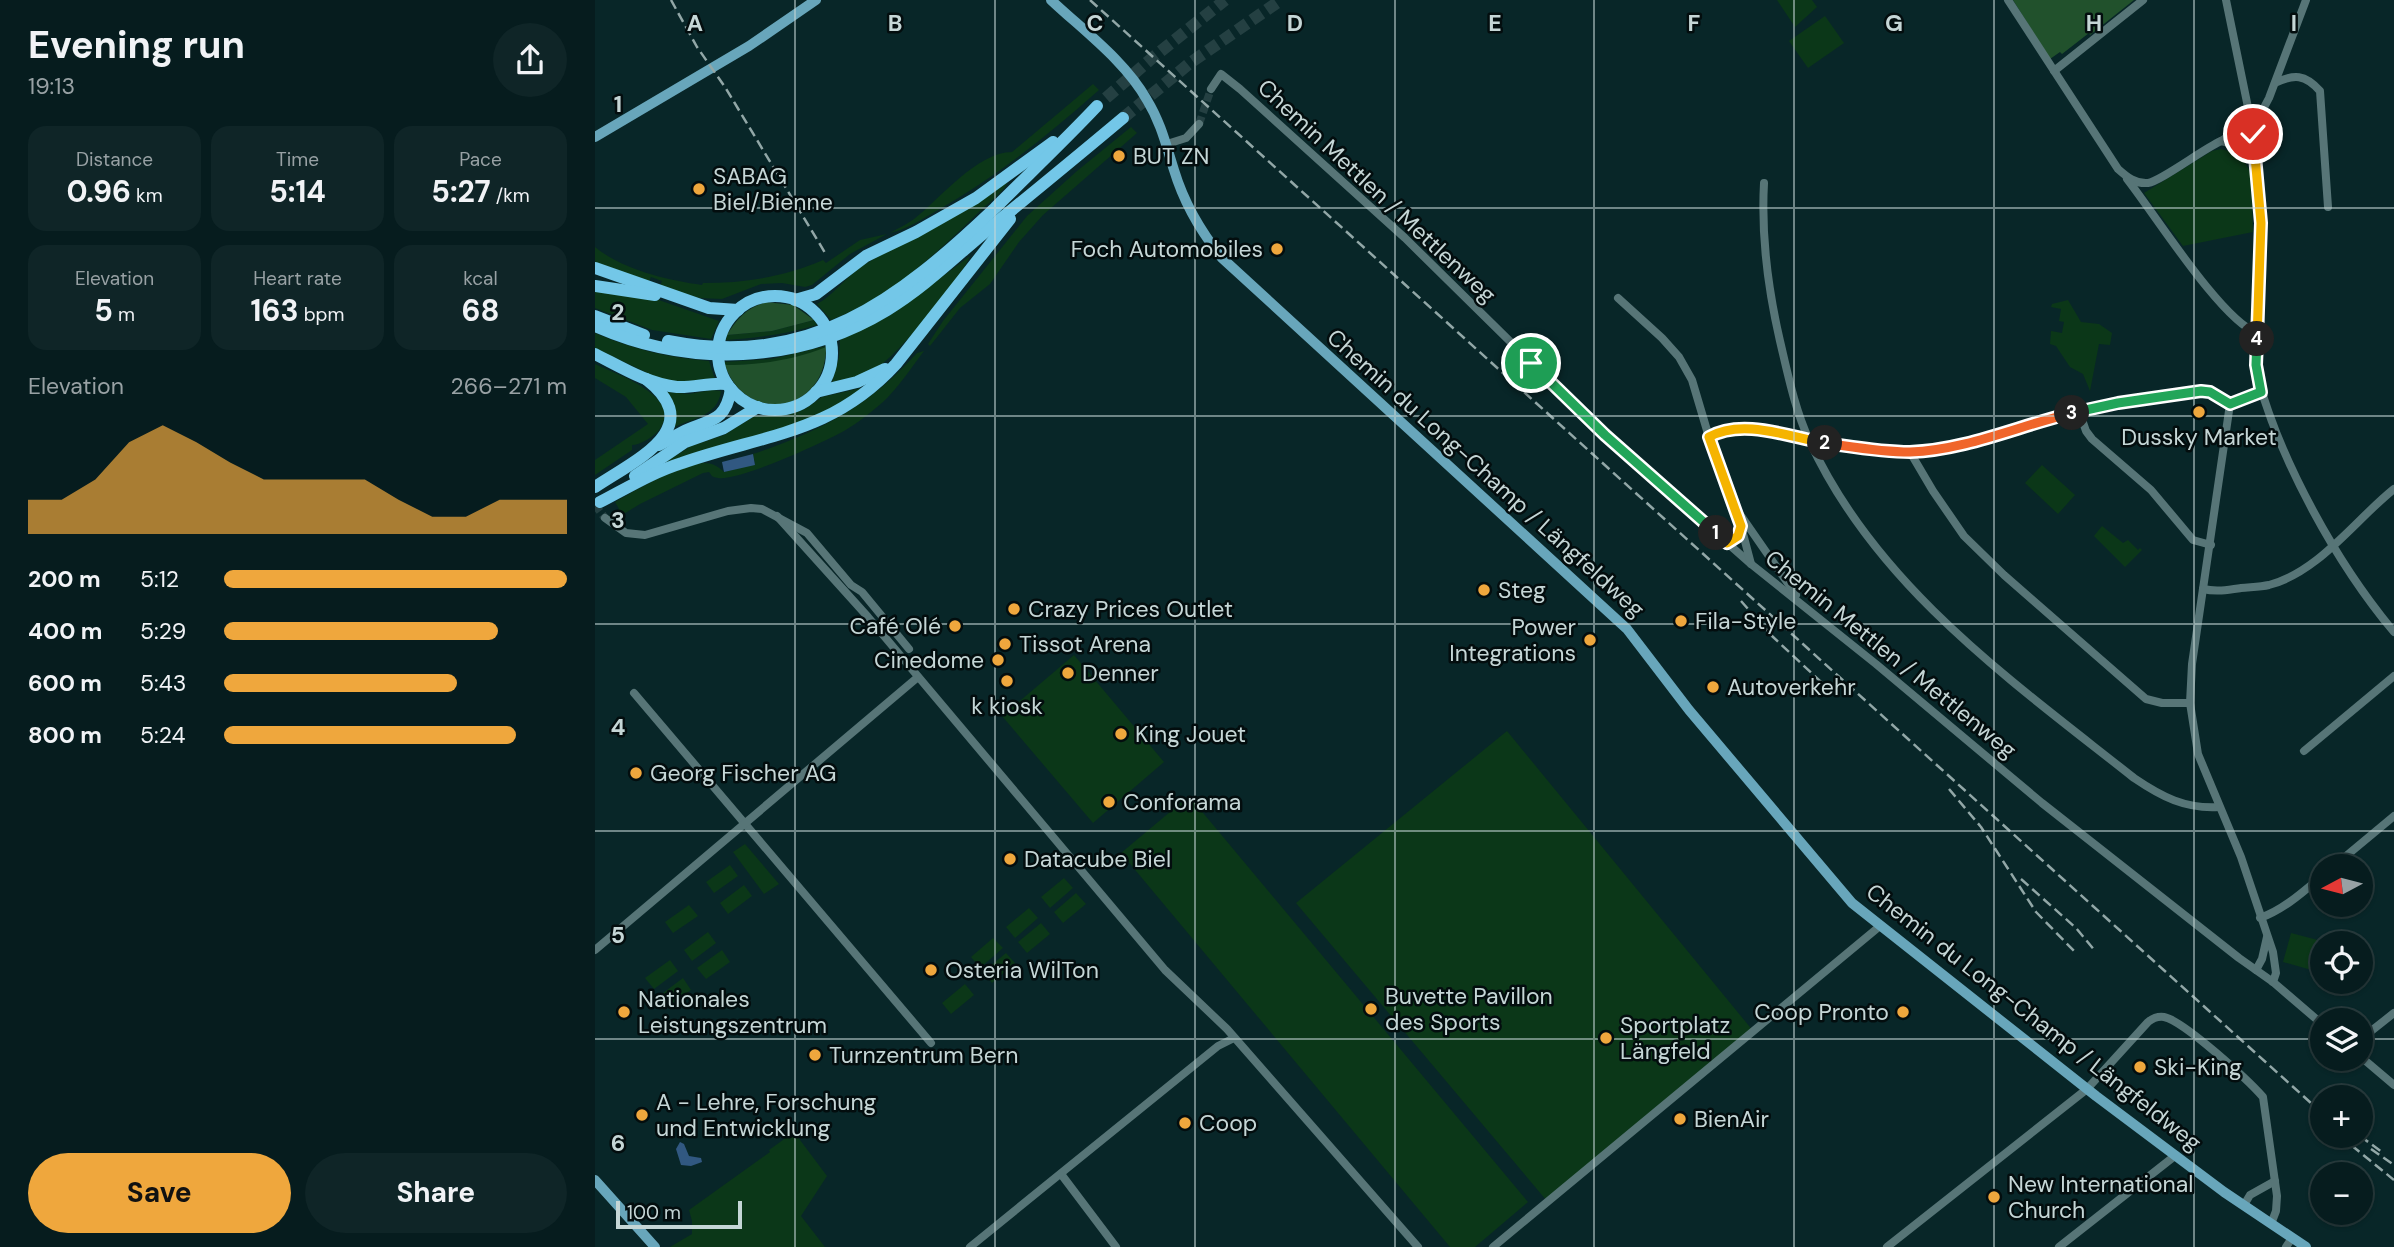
<!DOCTYPE html>
<meta charset="utf-8">
<style>
:root{--surface:#061c1e;--page:#0f2527;--text:#f1f3f6;--muted:#98a1a4;--line:#273a3c;--accent:#efa73d}
body{margin:0;font-family:"DM Sans",sans-serif;background:var(--page);color:var(--text);height:100vh;display:flex;flex-direction:column;font-size:26px;white-space:nowrap}
*{box-sizing:border-box;margin:0}
p{font-size:23px;color:var(--muted)}
.icon{flex:none;width:38px;height:38px;fill:none;stroke:currentColor;stroke-width:2;stroke-linecap:round;stroke-linejoin:round}
.map{position:relative;flex:1;overflow:hidden}
.side{display:flex;flex-direction:column;background:var(--surface);width:595px}
.side>*{flex:none}
.needle{width:46px;rotate:263deg}
.tools{position:absolute;left:1715px;top:854px;display:grid;gap:14px}
.tools a{display:grid;place-items:center;width:63px;height:63px;border-radius:50%;background:var(--surface);box-shadow:0 2px 5px #0004,0 0 0 2px var(--line);font-size:35px}
.scale{position:absolute;left:21px;bottom:18px;width:126px;box-sizing:border-box;padding-left:7px;border:4px solid #c5d6d6;border-top:0;font-size:19px;line-height:24px;white-space:nowrap;color:#c5d6d6;-webkit-text-stroke:5px #030d0e;paint-order:stroke}
.pin{position:absolute;display:grid;place-items:center;width:60px;height:60px;color:#fff;margin:-30px;border:4px solid #fff;border-radius:50%;box-shadow:0 2px 7px #0007}
.km{position:absolute;width:35px;height:35px;margin:-18px;border-radius:50%;background:#222;color:#fff;font-size:19px;line-height:35px;text-align:center}
.round{display:grid;place-items:center;flex:none;width:74px;height:74px;border-radius:37px;background:var(--page)}
.summary{display:flex;align-items:center;justify-content:space-between;height:119px;padding:0 28px}
h1{font-size:38px;font-weight:700;line-height:52px}
.stats{display:grid;grid-template-columns:repeat(3,1fr);gap:10px;height:119px;padding:7px 28px}
.stats div{display:grid;align-content:center;border-radius:18px;background:var(--page);text-align:center}
.stats b{font-size:30px;font-weight:700}
.stats small{font-size:19px;font-weight:400}
.stats p{font-size:19px}
.chart{height:196px;padding:14px 28px}
.chart p{display:flex;justify-content:space-between}
.chart svg{width:100%;height:126px;margin-top:7px;fill:var(--accent);opacity:.7}
.action{display:flex;gap:14px;margin-top:auto;padding:14px 28px}
.action a{flex:1;height:80px;border-radius:42px;background:var(--accent);color:#111;font-size:28px;font-weight:700;line-height:80px;text-align:center}
.action a+a{background:var(--page);color:var(--text)}
ul{padding:0 28px;list-style:none;font-size:23px}
li{display:grid;grid-template-columns:112px 84px 1fr;align-items:center;height:52px}
li i{height:18px;border-radius:9px;background:var(--accent)}
main{display:flex;flex:1;min-height:0}
.map>svg:first-child{display:block}
.green{fill:#0b3718}
.forest{fill:#21512c}
.water{fill:#315881}
.lines{fill:none;stroke-linecap:round;stroke-linejoin:round}
.minor-tunnel{stroke:#244042;stroke-width:8;stroke-dasharray:8 4;stroke-linecap:butt}
.highway-tunnel{stroke:#244042;stroke-width:12;stroke-dasharray:12 6;stroke-linecap:butt}
.minor{stroke:#577577;stroke-width:8}
.major{stroke:#68a6bb;stroke-width:10}
.highway{stroke:#73c7e8;stroke-width:12}
.rail{stroke:#92a7a7;stroke-width:2.5;stroke-dasharray:10 5;stroke-linecap:butt}
.split-1-casing{stroke:#fff;stroke-width:14}
.split-2-casing{stroke:#fff;stroke-width:14}
.split-3-casing{stroke:#fff;stroke-width:14}
.split-4-casing{stroke:#fff;stroke-width:14}
.split-5-casing{stroke:#fff;stroke-width:14}
.split-1{stroke:#22a559;stroke-width:9}
.split-2{stroke:#f5b400;stroke-width:9}
.split-3{stroke:#f0652b;stroke-width:9}
.split-4{stroke:#22a559;stroke-width:9}
.split-5{stroke:#f5b400;stroke-width:9}
.grid{fill:none;stroke:#c5d6d6;stroke-width:2;stroke-opacity:0.55}
.poi-dot{fill:#efa73d;stroke:#030d0e;stroke-width:2.5}
.labels{text-anchor:middle;dominant-baseline:central;stroke-width:5;stroke-linejoin:round;paint-order:stroke}
.poi-label{font-size:23px;fill:#c5d6d6;stroke:#030d0e;text-anchor:start}
.street-label{font-size:23px;fill:#c5d6d6;stroke:#030d0e}
.grid-label{font-size:23px;text-anchor:middle;font-weight:bold;fill:#c5d6d6;stroke:#030d0e;stroke-width:5;stroke-linejoin:round;paint-order:stroke}
</style>
<main>
<section class="side">
<div class="summary"><div><h1>Evening run</h1><p>19:13</p></div><a class="round"><svg class="icon" aria-label="share" viewBox="0 0 24 24"><path d="M12 15V3M7 8l5-5 5 5M5 13v7h14v-7"/></svg></a></div>
<div class="stats">
<div><p>Distance</p><b>0.96<small> km</small></b></div>
<div><p>Time</p><b>5:14</b></div>
<div><p>Pace</p><b>5:27<small> /km</small></b></div>
</div>
<div class="stats">
<div><p>Elevation</p><b>5<small> m</small></b></div>
<div><p>Heart rate</p><b>163<small> bpm</small></b></div>
<div><p>kcal</p><b>68</b></div>
</div>
<div class="chart"><p><span>Elevation</span>266–271 m</p>
<svg viewBox="0 0 160 44" preserveAspectRatio="none"><path d="M0 44V32L10 32L20 25L30 12L40 6L50 12L60 19L70 25L80 25L90 25L100 25L110 32L120 38L130 38L140 32L150 32L160 32V44z"/></svg>
</div>
<ul>
<li><b>200 m</b>5:12<i style="width:100%"></i></li>
<li><b>400 m</b>5:29<i style="width:80%"></i></li>
<li><b>600 m</b>5:43<i style="width:68%"></i></li>
<li><b>800 m</b>5:24<i style="width:85%"></i></li>
</ul>
<div class="action"><a>Save</a><a>Share</a></div>
</section>
<div class="map">
<svg width="1799" height="1247" viewBox="0 0 1799 1247">
<rect width="100%" height="100%" fill="#082628"/>
<!-- green -->
<g class="green">
<path d="M1182 0H1217L1222 7 1200 27Z"/>
<path d="M1230 16 1249 43 1213 68 1194 41Z"/>
<path d="M498 84 504 90C453 135 403 176 343 210 327 219 313 229 295 233 303 228 311 225 319 219 345 199 382 152 417 152Z"/>
<path d="M536 127 542 133 448 215 424 242 395 284 365 308 335 346 333 344 348 321 432 216 482 171Z"/>
<path d="M1626 149 1645 154 1656 173 1658 232 1588 246 1549 193 1617 151Z"/>
<path d="M413 182C409 192 393 203 384 212 340 255 294 298 236 320L222 304C238 296 253 274 272 263 319 235 368 212 413 182Z"/>
<path d="M292 234 255 254 217 285 210 287 187 283 166 284 127 299 104 298 65 286 67 281 56 277 54 282 0 262V247C28 270 72 280 107 285L108 283C150 283 189 277 228 260L231 263 265 240Z"/>
<path d="M375 256C367 277 304 354 283 367 269 376 253 379 237 382L244 357 245 340 294 316Z"/>
<path d="M0 289 58 298 124 321 116 339 57 330 0 308Z"/>
<path d="M1473 300 1486 322 1504 324 1517 333 1515 345 1504 344 1495 391 1488 374 1475 367 1461 346 1455 344 1456 331 1467 333 1469 322 1464 321 1466 309 1456 307 1457 304Z"/>
<path d="M219 320 222 325C192 334 162 338 131 340L132 335 177 331Z"/>
<path d="M0 333C37 349 74 358 114 361L120 379 93 384 65 379 0 348Z"/>
<path d="M231 346C209 363 159 365 130 365L129 362 177 359Z"/>
<path d="M329 351C316 368 304 387 288 402 276 412 263 423 249 431 227 443 145 481 123 478 117 477 117 476 114 472L108 473 45 504 19 520 14 516 24 509 20 502C39 491 89 462 110 463 118 463 124 467 129 472L160 464 158 454C226 431 273 407 322 353Z"/>
<path d="M0 364C21 374 90 397 64 430 57 438 45 445 37 445V450L0 475V460L53 424 31 397 0 378Z"/>
<path d="M266 388 267 390 218 419 73 465 71 462 96 446 129 435 160 416 192 415 210 409 227 397Z"/>
<path d="M117 390 126 391C123 416 99 418 79 427V409L72 392 94 394Z"/>
<path d="M1447 465 1480 495 1463 514 1430 483Z"/>
<path d="M1507 526 1528 543 1533 540 1543 550 1545 548 1547 550 1530 567 1499 536Z"/>
<path d="M479 655 569 762 498 823 407 716Z"/>
<path d="M912 731 1159 1032 952 1201 701 903Z"/>
<path d="M594 796 933 1202 880 1247H855L526 853Z"/>
<path d="M150 844 184 884 169 894 138 852Z"/>
<path d="M135 865 143 876 119 893 111 882Z"/>
<path d="M469 878 478 888 455 908 446 897Z"/>
<path d="M149 885 157 896 133 914 125 903Z"/>
<path d="M481 893 491 904 468 923 459 912Z"/>
<path d="M94 905 103 916 78 933 70 922Z"/>
<path d="M434 908 443 918 420 938 411 927Z"/>
<path d="M446 923 455 934 432 953 423 942Z"/>
<path d="M113 932 121 943 97 961 89 950Z"/>
<path d="M1696 933 1734 943H1727V973L1688 962Z"/>
<path d="M398 938 408 948 385 968 376 957Z"/>
<path d="M127 950 135 962 111 979 102 968Z"/>
<path d="M411 953 420 963 397 983 388 972Z"/>
<path d="M75 960 83 971 59 989 50 978Z"/>
<path d="M88 978 96 990 72 1007 64 996Z"/>
<path d="M370 984 379 995 356 1014 347 1003Z"/>
<path d="M199 1132 232 1176 206 1216 230 1247H75L97 1234V1221L94 1210 175 1152 174 1150Z"/>
</g>
<!-- forest -->
<g class="forest">
<path d="M1418 0H1539L1495 35 1494 33 1467 54 1465 52 1455 59Z"/>
<path d="M171 302 198 305 219 320 177 331 132 335C142 318 152 308 171 302Z"/>
<path d="M231 347C231 413 151 426 130 365 165 365 199 360 231 347Z"/>
</g>
<!-- water -->
<g class="water">
<path d="M158 454 160 465 129 472 127 462Z"/>
<path d="M85 1142 89 1144 94 1156 106 1158 107 1162 96 1166 86 1165 81 1149Z"/>
</g>
<g class="lines">
<!-- minor-tunnel -->
<g class="minor-tunnel">
<path d="M604 124 616 89"/>
<path d="M0 505 10 518"/>
</g>
<!-- highway-tunnel -->
<g class="highway-tunnel">
<path d="M511 98 556 59 630 0"/>
<path d="M528 118 595 63 686 0"/>
</g>
<!-- minor -->
<g class="minor">
<path d="M1413 0 1523 169C1532 177 1540 184 1553 183 1566 181 1608 149 1626 141L1647 146 1660 158"/>
<path d="M1631 0 1656 122 1666 205 1662 375C1685 461 1742 564 1799 632"/>
<path d="M1459 71 1548 0"/>
<path d="M1680 83C1699 74 1710 74 1725 91L1733 207"/>
<path d="M616 89 626 74 645 89 810 238 1010 435 1156 564 1281 664 1447 803 1644 958 1678 982 1727 1024"/>
<path d="M1626 141 1665 115 1674 98 1711 0"/>
<path d="M572 144 591 138 604 124"/>
<path d="M1532 179C1559 213 1626 320 1662 333"/>
<path d="M1169 183C1166 237 1173 289 1185 341 1193 375 1200 410 1215 442 1282 587 1418 682 1539 778 1567 797 1590 809 1624 807"/>
<path d="M1023 298 1067 338 1084 357 1097 380 1119 454 1142 510 1201 595"/>
<path d="M1635 404 1597 664 1595 703 1603 754 1646 857 1678 952 1681 973 1678 982"/>
<path d="M1484 411 1491 431 1497 439 1556 490 1598 540 1616 545"/>
<path d="M1114 437C1144 421 1181 433 1213 440 1243 446 1273 451 1303 451 1361 453 1414 429 1469 414 1514 403 1561 397 1606 391L1615 392 1635 404 1666 392"/>
<path d="M1315 452 1338 491 1369 536 1409 575 1551 699 1567 703H1595"/>
<path d="M182 516 273 617 570 970 632 1029 823 1247"/>
<path d="M10 518 31 533 50 535 133 511 156 508 167 509 212 533 256 585 267 592 314 649"/>
<path d="M1146 526 1156 564"/>
<path d="M1132 543C1143 535 1147 530 1144 517"/>
<path d="M1608 589C1621 592 1633 590 1646 588 1655 587 1665 587 1674 585 1724 572 1760 520 1799 489"/>
<path d="M39 693 336 1043"/>
<path d="M1709 751 1799 676"/>
<path d="M1739 866 1799 816"/>
<path d="M1665 918C1688 910 1708 892 1727 876"/>
<path d="M0 950 323 677"/>
<path d="M1661 970 1667 959 1672 937"/>
<path d="M1766 1039 1799 1013"/>
<path d="M1766 1057 1799 1085"/>
<path d="M466 1174 521 1247"/>
<path d="M1649 1205 1655 1195 1680 1181"/>
<path d="M375 1247 623 1046 639 1038"/>
<path d="M898 1247 1285 926"/>
<path d="M1292 1247 1492 1089 1553 1022C1558 1018 1562 1016 1569 1017 1589 1021 1653 1080 1668 1097L1682 1196 1681 1211 1676 1224"/>
<path d="M1464 1247 1581 1155"/>
<path d="M1691 1247 1697 1238"/>
</g>
<!-- major -->
<g class="major">
<path d="M456 0C489 31 530 61 552 100 566 123 571 145 579 170 589 203 606 232 627 258L1032 629 1094 710 1257 903 1501 1096 1629 1192 1711 1247"/>
<path d="M0 137 154 46 221 0"/>
<path d="M0 1180 60 1247"/>
</g>
<!-- highway -->
<g class="highway">
<path d="M0 268 114 308 143 310"/>
<path d="M0 286 60 295"/>
<circle cx="180" cy="353" r="57"/>
<path d="M200 300 221 294 271 256 321 232 381 198 458 142"/>
<path d="M0 316 49 335"/>
<path d="M0 326C94 368 203 364 292 310 330 287 362 255 396 227 440 191 484 155 528 118"/>
<path d="M73 341C215 369 303 300 400 208 434 174 469 141 502 106"/>
<path d="M0 354C26 367 53 384 82 387 99 388 115 382 132 384"/>
<path d="M221 392 262 382 290 369"/>
<path d="M64 445C74 440 84 433 94 429 119 419 131 419 136 389"/>
<path d="M40 476 90 442 129 428 163 407"/>
<path d="M0 487C40 460 114 428 51 379"/>
<path d="M5 502C32 488 58 472 87 463 170 434 237 434 301 364L415 219"/>
</g>
<!-- rail -->
<g class="rail">
<path d="M76 0 102 47 130 87 232 256"/>
<path d="M495 0 1727 1113"/>
<path d="M1146 601 1177 636 1240 695"/>
<path d="M1354 789 1386 827 1441 912 1480 952"/>
<path d="M1426 879 1481 928 1501 952"/>
<path d="M1745 1136 1799 1180"/>
<path d="M1765 1136 1787 1152"/>
<path d="M1776 1149 1799 1165"/>
</g>
</g>
<g class="lines">
<defs>
<path id="split-1" d="M936 363 1010 435 1121 533"/>
<path id="split-2" d="M1121 533 1132 543 1143 536 1146 526 1114 437C1148 418 1194 437 1230 443"/>
<path id="split-3" d="M1230 443C1259 447 1286 452 1315 452 1371 450 1423 426 1477 413"/>
<path id="split-4" d="M1477 413 1523 403 1606 391 1615 392 1635 404 1666 392 1661 365 1662 339"/>
<path id="split-5" d="M1658 134 1666 223 1662 339"/>
</defs>
<!-- split-1 casing -->
<use href="#split-1" class="split-1-casing"/>
<!-- split-2 casing -->
<use href="#split-2" class="split-2-casing"/>
<!-- split-3 casing -->
<use href="#split-3" class="split-3-casing"/>
<!-- split-4 casing -->
<use href="#split-4" class="split-4-casing"/>
<!-- split-5 casing -->
<use href="#split-5" class="split-5-casing"/>
<!-- split-1 -->
<use href="#split-1" class="split-1"/>
<!-- split-2 -->
<use href="#split-2" class="split-2"/>
<!-- split-3 -->
<use href="#split-3" class="split-3"/>
<!-- split-4 -->
<use href="#split-4" class="split-4"/>
<!-- split-5 -->
<use href="#split-5" class="split-5"/>
</g>
<!-- grid -->
<path class="grid" d="M200 0V1247M400 0V1247M600 0V1247M800 0V1247M999 0V1247M1199 0V1247M1399 0V1247M1599 0V1247M0 208H1799M0 416H1799M0 624H1799M0 831H1799M0 1039H1727M1766 1039H1799"/>
<!-- markers -->
<g class="poi-dot">
<circle cx="524" cy="156" r="7"/>
<circle cx="104" cy="189" r="7"/>
<circle cx="682" cy="249" r="7"/>
<circle cx="1604" cy="412" r="7"/>
<circle cx="889" cy="590" r="7"/>
<circle cx="419" cy="609" r="7"/>
<circle cx="1086" cy="621" r="7"/>
<circle cx="360" cy="626" r="7"/>
<circle cx="995" cy="640" r="7"/>
<circle cx="410" cy="644" r="7"/>
<circle cx="403" cy="660" r="7"/>
<circle cx="473" cy="673" r="7"/>
<circle cx="412" cy="681" r="7"/>
<circle cx="1118" cy="687" r="7"/>
<circle cx="526" cy="734" r="7"/>
<circle cx="41" cy="773" r="7"/>
<circle cx="514" cy="802" r="7"/>
<circle cx="415" cy="859" r="7"/>
<circle cx="336" cy="970" r="7"/>
<circle cx="776" cy="1009" r="7"/>
<circle cx="29" cy="1012" r="7"/>
<circle cx="1308" cy="1012" r="7"/>
<circle cx="1011" cy="1038" r="7"/>
<circle cx="220" cy="1055" r="7"/>
<circle cx="1545" cy="1067" r="7"/>
<circle cx="47" cy="1115" r="7"/>
<circle cx="1085" cy="1119" r="7"/>
<circle cx="590" cy="1123" r="7"/>
<circle cx="1399" cy="1197" r="7"/>
</g>
<g class="labels">
<!-- poi labels -->
<g class="poi-label">
<text x="538" y="156">BUT ZN</text>
<text x="118" y="176">SABAG<tspan x="118" dy="26">Biel/Bienne</tspan></text>
<text x="668" y="249" text-anchor="end">Foch Automobiles</text>
<text x="1604" y="437" text-anchor="middle">Dussky Market</text>
<text x="903" y="590">Steg</text>
<text x="433" y="609">Crazy Prices Outlet</text>
<text x="1100" y="621">Fila-Style</text>
<text x="346" y="626" text-anchor="end">Café Olé</text>
<text x="981" y="627" text-anchor="end">Power<tspan x="981" dy="26">Integrations</tspan></text>
<text x="424" y="644">Tissot Arena</text>
<text x="389" y="660" text-anchor="end">Cinedome</text>
<text x="487" y="673">Denner</text>
<text x="1132" y="687">Autoverkehr</text>
<text x="412" y="706" text-anchor="middle">k kiosk</text>
<text x="540" y="734">King Jouet</text>
<text x="55" y="773">Georg Fischer AG</text>
<text x="528" y="802">Conforama</text>
<text x="429" y="859">Datacube Biel</text>
<text x="350" y="970">Osteria WilTon</text>
<text x="790" y="996">Buvette Pavillon<tspan x="790" dy="26">des Sports</tspan></text>
<text x="43" y="999">Nationales<tspan x="43" dy="26">Leistungszentrum</tspan></text>
<text x="1294" y="1012" text-anchor="end">Coop Pronto</text>
<text x="1025" y="1025">Sportplatz<tspan x="1025" dy="26">Längfeld</tspan></text>
<text x="234" y="1055">Turnzentrum Bern</text>
<text x="1559" y="1067">Ski-King</text>
<text x="61" y="1102">A - Lehre, Forschung<tspan x="61" dy="26">und Entwicklung</tspan></text>
<text x="1099" y="1119">BienAir</text>
<text x="604" y="1123">Coop</text>
<text x="1413" y="1184">New International<tspan x="1413" dy="26">Church</tspan></text>
</g>
<!-- street labels -->
<g class="street-label">
<text transform="translate(782 191) rotate(43)">Chemin Mettlen / Mettlenweg</text>
<text transform="translate(891 473) rotate(42)">Chemin du Long-Champ / Längfeldweg</text>
<text transform="translate(1296 654) rotate(39)">Chemin Mettlen / Mettlenweg</text>
<text transform="translate(1439 1017) rotate(38)">Chemin du Long-Champ / Längfeldweg</text>
</g>
</g>
<g class="grid-label">
<text x="100" y="31">A</text>
<text x="300" y="31">B</text>
<text x="500" y="31">C</text>
<text x="700" y="31">D</text>
<text x="900" y="31">E</text>
<text x="1099" y="31">F</text>
<text x="1299" y="31">G</text>
<text x="1499" y="31">H</text>
<text x="1699" y="31">I</text>
<text x="23" y="112">1</text>
<text x="23" y="320">2</text>
<text x="23" y="528">3</text>
<text x="23" y="735">4</text>
<text x="23" y="943">5</text>
<text x="23" y="1151">6</text>
</g>
</svg>
<div class="tools">
<a><svg class="needle" viewBox="-14 -14 28 28"><path d="M0-13l5 13h-10z" fill="#e53935"/><path d="M0 13l5-13h-10z" fill="#98a1a4"/></svg></a>
<a><svg class="icon" aria-label="locate" viewBox="0 0 24 24"><circle cx="12" cy="12" r="6"/><path d="M12 2v4M12 18v4M2 12h4M18 12h4"/></svg></a>
<a><svg class="icon" aria-label="layers" viewBox="0 0 24 24"><path d="M12 4l9 5-9 5-9-5zM3 14l9 5 9-5"/></svg></a>
<a>+</a>
<a>−</a>
</div>
<div class="scale">100 m</div>
<div class="pin" style="left:936px;top:363px;background:#1e9e55"><svg class="icon" aria-label="arrive" viewBox="0 0 24 24"><path d="M6 21V4h12l-3 4 3 4H6"/></svg></div>
<div class="pin" style="left:1658px;top:134px;background:#d93025"><svg class="icon" aria-label="check" viewBox="0 0 24 24"><path d="M5 12l5 5 9-10"/></svg></div>
<b class="km" style="left:1121px;top:533px">1</b>
<b class="km" style="left:1230px;top:443px">2</b>
<b class="km" style="left:1477px;top:413px">3</b>
<b class="km" style="left:1662px;top:339px">4</b>
</div>
</main>
